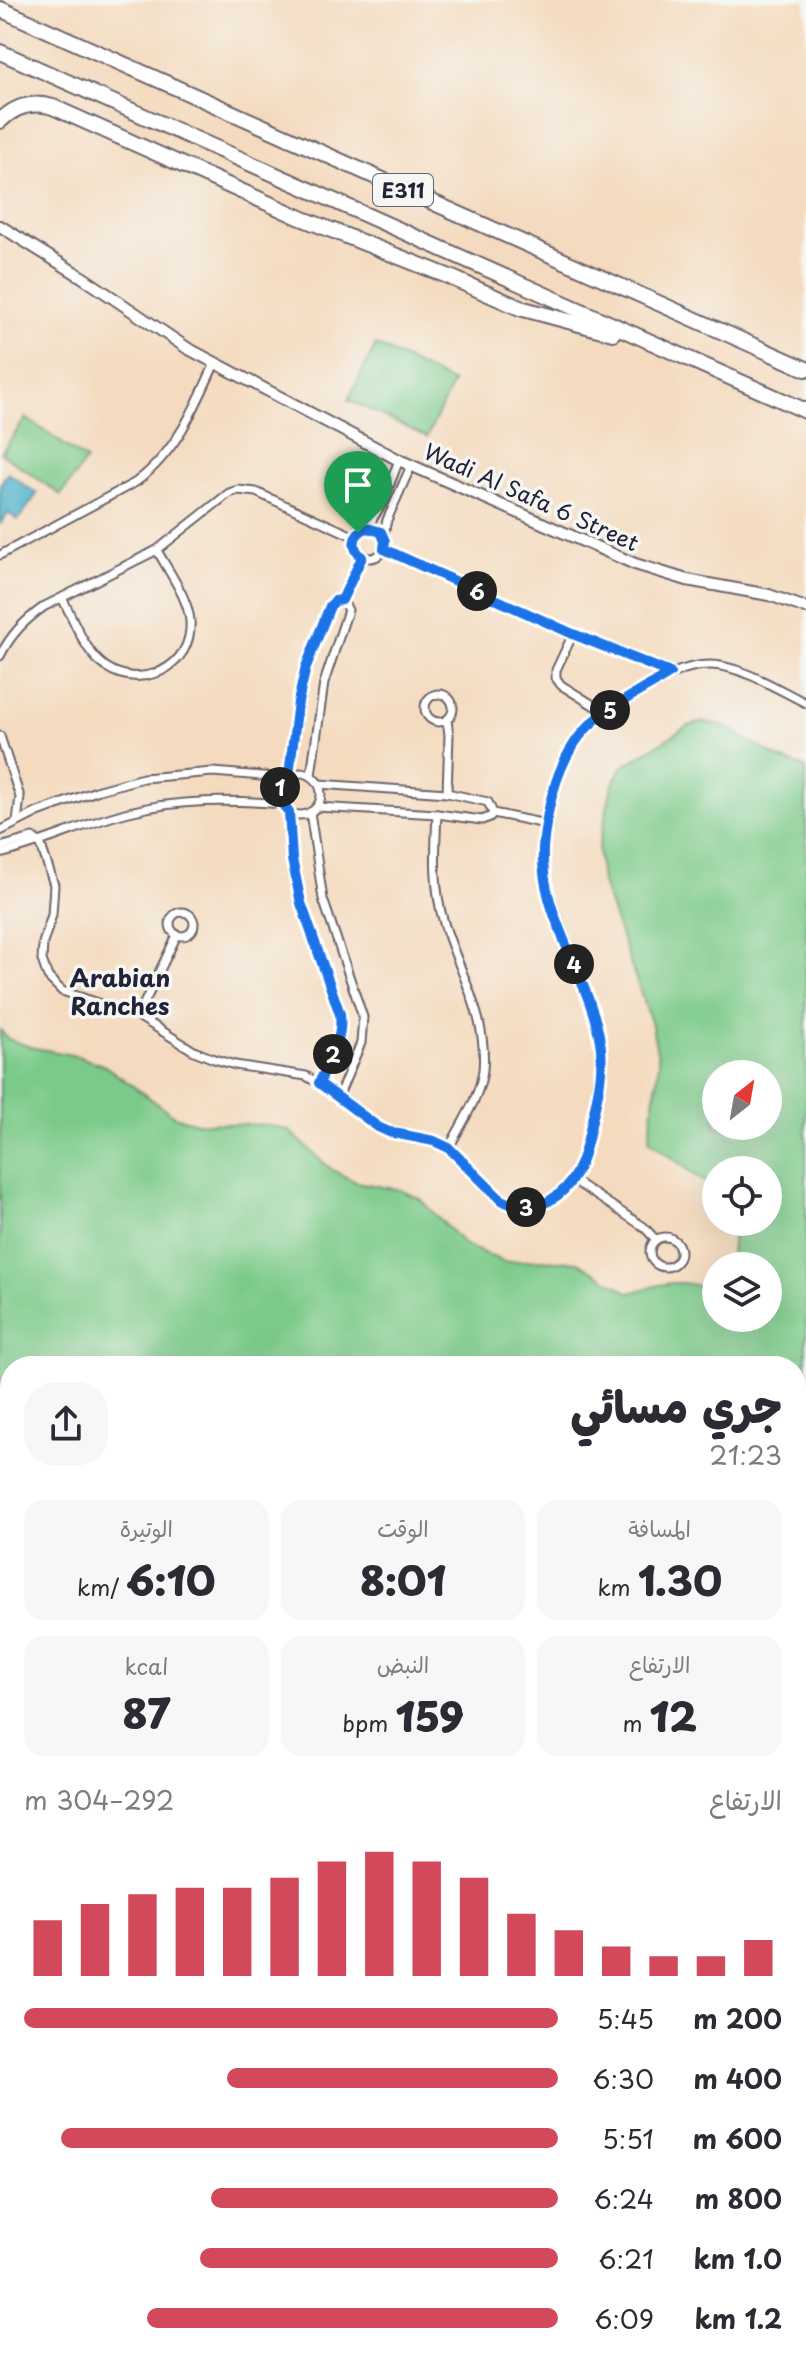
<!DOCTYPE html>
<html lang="ar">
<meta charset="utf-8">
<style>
:root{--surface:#fff;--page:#f7f7f7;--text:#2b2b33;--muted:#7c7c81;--accent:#d1495b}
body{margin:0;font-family:"Playpen Sans","Playpen Sans Arabic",sans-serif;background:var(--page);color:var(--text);direction:rtl;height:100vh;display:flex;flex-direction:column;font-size:30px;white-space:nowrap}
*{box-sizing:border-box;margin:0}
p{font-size:26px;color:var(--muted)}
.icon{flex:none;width:44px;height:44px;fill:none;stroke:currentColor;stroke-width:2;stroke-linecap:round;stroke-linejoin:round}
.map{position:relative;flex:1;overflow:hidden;direction:ltr}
.side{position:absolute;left:0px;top:1356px;width:806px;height:1010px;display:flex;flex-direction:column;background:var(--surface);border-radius:32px 32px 0 0;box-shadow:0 8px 32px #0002;direction:rtl}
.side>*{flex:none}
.needle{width:52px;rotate:31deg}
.fabs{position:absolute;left:702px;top:1060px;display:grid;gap:16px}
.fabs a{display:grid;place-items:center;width:80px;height:80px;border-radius:50%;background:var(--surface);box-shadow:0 8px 32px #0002;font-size:40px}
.pin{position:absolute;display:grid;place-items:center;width:68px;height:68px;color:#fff;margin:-82px -34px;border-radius:50% 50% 50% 0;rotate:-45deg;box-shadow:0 0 8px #0007}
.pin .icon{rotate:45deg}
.km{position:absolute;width:40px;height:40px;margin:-20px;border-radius:50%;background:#222;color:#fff;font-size:22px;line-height:40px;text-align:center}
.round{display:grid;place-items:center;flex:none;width:84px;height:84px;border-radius:32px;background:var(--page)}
.headline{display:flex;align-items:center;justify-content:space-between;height:136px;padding:0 24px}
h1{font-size:44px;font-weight:800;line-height:60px}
.metrics{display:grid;grid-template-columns:repeat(3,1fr);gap:12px;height:136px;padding:8px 24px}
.metrics div{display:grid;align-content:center;border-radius:20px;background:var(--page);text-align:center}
.metrics b{font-size:40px;font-weight:800}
.metrics small{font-size:22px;font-weight:400}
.metrics p{font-size:22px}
.chart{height:224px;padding:16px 24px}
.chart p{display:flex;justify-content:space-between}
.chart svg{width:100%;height:144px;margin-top:8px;stroke:var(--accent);stroke-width:6}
ul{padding:0 24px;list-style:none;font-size:26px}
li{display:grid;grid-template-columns:128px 96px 1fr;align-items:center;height:60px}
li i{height:20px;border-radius:10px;background:var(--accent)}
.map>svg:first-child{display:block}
.green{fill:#7cca89;stroke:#4f7662;stroke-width:2;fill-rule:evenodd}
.water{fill:#4cb1cb;stroke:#376a83;stroke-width:2}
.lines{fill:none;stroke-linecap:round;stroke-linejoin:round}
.minor-casing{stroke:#6c6369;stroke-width:11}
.tertiary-casing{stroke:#6c6369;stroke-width:13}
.secondary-casing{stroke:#6c6369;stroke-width:14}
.primary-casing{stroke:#6c6369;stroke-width:16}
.motorway-casing{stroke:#6c6369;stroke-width:18}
.minor{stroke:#fff;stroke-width:7}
.tertiary{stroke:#fff;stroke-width:9}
.secondary{stroke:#fff;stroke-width:10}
.primary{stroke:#fff;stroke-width:12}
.motorway{stroke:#fff;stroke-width:14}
.route-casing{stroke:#fff;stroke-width:16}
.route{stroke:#1a73e8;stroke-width:10}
.labels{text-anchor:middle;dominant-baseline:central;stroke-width:7;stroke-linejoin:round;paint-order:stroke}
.shield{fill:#f6f6f2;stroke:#626272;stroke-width:2}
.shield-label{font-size:20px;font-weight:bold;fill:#22223b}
.street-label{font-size:22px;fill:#22223b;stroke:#f6f6f2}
.neighbourhood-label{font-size:24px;font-weight:bold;fill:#22223b;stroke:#f6f6f2}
</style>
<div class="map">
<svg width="806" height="2365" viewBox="0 0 806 2365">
<rect width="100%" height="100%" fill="#f6f6f2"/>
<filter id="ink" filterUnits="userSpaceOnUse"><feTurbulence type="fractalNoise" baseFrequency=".0125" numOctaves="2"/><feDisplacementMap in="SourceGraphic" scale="16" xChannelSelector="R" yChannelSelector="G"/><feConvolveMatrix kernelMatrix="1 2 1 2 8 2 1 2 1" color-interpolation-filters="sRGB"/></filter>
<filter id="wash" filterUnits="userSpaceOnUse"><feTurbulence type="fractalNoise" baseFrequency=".006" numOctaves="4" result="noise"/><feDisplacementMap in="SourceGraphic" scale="32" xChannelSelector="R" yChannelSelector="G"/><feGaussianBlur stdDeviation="1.8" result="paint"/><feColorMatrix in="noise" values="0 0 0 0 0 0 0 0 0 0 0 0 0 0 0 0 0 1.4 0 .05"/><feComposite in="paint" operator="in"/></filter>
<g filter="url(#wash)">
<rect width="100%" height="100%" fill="#f4dbbf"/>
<!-- green -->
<g class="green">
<path d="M376 345 453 383 427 437 348 400Z"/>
<path d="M26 418 86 460 61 495 1 453Z"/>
<path d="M701 722 724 726 780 759 806 768V1595L796 1592V1366H10V1404L0 1400V1030L8 1039 30 1047 77 1056 105 1066 176 1117 197 1123 267 1125 288 1130 332 1170 356 1182 400 1190 419 1198 465 1245 504 1262 540 1260 578 1262 630 1293C660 1285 678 1277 707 1289L716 1281V1318H768V1266H726C732 1254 735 1235 729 1222H768V1170H716V1196L712 1188 649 1140 659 1063 652 1025 602 883 598 850 612 786 621 768 686 727ZM768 1074V1126H716V1074Z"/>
</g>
<!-- water -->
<path class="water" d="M8 473 37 494 18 520 8 513 0 524V484Z"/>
</g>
<g filter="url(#ink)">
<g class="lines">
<defs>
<g id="minor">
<path d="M378 508 380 495 388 483"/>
<circle cx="370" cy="543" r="15"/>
<path d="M367 528 383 502 399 460"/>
<path d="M384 534 387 520 411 466"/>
<path d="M384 549 573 634 670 673"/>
<path d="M0 555 136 482C176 452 195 408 215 363"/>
<path d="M62 598C73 618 83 647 100 662 131 691 186 674 190 630 193 603 169 573 157 550"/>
<path d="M342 600 362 557"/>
<path d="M573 634 556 670V678L561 685 606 713"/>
<path d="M0 656C11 634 25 620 45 606L157 550 229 493 238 490 256 492 355 537"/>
<circle cx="439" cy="708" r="14"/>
<path d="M447 720 449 735 447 793"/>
<path d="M0 736 20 797 17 822"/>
<circle cx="300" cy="794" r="21"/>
<path d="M289 775 303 679 309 655 330 606 335 601 342 600 348 610 324 683 311 775"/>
<path d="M317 807 437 814 482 820 490 817 493 813 488 802 447 793 319 784"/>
<path d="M289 812 292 859 301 903 340 1014 339 1038 319 1083"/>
<path d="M310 812 323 899 363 1017 361 1043 339 1095"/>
<path d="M493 813 546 824"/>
<path d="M437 814C435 851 433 888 444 923 459 972 488 1017 483 1070 480 1097 461 1124 449 1148"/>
<path d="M0 831 38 812 99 790 143 778 213 772 286 778"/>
<path d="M0 847 32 838 40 842 54 885 52 915 43 943 42 960 48 977 62 991 138 1016 194 1051 214 1059 235 1065 306 1076 339 1095 378 1127 389 1132 434 1141 449 1148 501 1200 520 1207H530L554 1198 573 1180 587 1145 601 1071 598 1031 547 888C538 841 550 769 583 732 598 716 619 705 638 694 661 679 682 665 710 665 740 665 779 690 806 703"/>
<path d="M0 854C44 843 85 823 129 812 180 799 229 800 282 804"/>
<circle cx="182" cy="924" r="12"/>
<path d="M138 1016 177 935"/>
<path d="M573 1180 644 1227 656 1240"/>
<circle cx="665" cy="1252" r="15"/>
<path d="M0 1465 10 1468"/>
<path d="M796 1657 806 1661"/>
<path d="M0 1818H10"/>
<path d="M796 1818H806"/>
<path d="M796 2332 806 2331"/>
<path d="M592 2356 601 2365"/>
<path d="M660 2356 664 2365"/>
<path d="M0 2360 142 2365"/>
<path d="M620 2365 624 2356"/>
<path d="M680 2365 690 2356"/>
</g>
<g id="tertiary">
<path d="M796 2324 806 2325"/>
<path d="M0 2331H10"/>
</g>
<g id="secondary">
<path d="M0 226 82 277 187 348 399 460 635 564 687 580 769 595 806 608"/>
<path d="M796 1904H806"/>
<path d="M0 1907H10"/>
</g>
<g id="primary">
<path d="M796 2256H806"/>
<path d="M0 2259H10"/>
<path d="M0 2306H10"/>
<path d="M796 2306H806"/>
</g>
<g id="motorway">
<path d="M0 9 806 369"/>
<path d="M0 52 806 411"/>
<path d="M0 121C15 106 33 101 53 107L301 218 450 277 520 308 613 333"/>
</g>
</defs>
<!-- minor casing -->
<use href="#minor" class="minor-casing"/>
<!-- tertiary casing -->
<use href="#tertiary" class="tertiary-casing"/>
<!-- secondary casing -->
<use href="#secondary" class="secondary-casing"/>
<!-- primary casing -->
<use href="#primary" class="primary-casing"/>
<!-- motorway casing -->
<use href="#motorway" class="motorway-casing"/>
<!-- minor -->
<use href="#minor" class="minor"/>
<!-- tertiary -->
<use href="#tertiary" class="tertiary"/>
<!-- secondary -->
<use href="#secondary" class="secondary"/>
<!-- primary -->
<use href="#primary" class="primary"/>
<!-- motorway -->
<use href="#motorway" class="motorway"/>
</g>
</g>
<g class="lines" filter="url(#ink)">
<defs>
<path id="route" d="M367 528 381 532 385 541 384 549 573 634 670 673C645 689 616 703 593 722 561 750 549 798 544 838 534 908 589 974 600 1041 605 1069 597 1098 591 1125 586 1150 579 1179 558 1195 540 1209 521 1210 501 1200L449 1148 434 1141 389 1132 378 1127 319 1083C330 1060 343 1040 340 1014L301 903 292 859 289 812 282 804 279 791 280 785 289 775 298 702 306 667 330 606 335 601 342 600 362 557C350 547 353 533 367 528Z"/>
</defs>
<!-- route casing -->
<use href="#route" class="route-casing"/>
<!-- route -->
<use href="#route" class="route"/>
</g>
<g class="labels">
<!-- shield labels -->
<rect class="shield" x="373" y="174" width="60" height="32" rx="6"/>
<g class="shield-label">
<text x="403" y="190">E311</text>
</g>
<!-- street labels -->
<g class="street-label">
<text transform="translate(532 496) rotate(24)">Wadi Al Safa 6 Street</text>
</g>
<!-- neighbourhood labels -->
<g class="neighbourhood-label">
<text x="120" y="977">Arabian<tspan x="120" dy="28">Ranches</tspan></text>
</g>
</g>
</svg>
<div class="fabs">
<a><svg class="needle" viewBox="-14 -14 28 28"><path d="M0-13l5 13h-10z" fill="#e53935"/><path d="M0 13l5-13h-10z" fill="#7c7c81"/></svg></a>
<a><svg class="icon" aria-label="locate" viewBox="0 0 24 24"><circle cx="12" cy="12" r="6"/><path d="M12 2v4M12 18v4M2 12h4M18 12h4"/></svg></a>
<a><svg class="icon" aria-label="layers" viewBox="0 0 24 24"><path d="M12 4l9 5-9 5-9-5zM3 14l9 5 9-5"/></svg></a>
</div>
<div class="pin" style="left:358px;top:533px;background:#1e9e55"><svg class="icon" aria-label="arrive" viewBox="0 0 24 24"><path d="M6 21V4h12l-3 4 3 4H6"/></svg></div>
<b class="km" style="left:280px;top:787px">1</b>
<b class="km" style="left:333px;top:1054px">2</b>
<b class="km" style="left:526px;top:1207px">3</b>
<b class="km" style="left:574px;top:964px">4</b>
<b class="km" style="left:610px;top:710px">5</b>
<b class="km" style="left:477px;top:591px">6</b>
<section class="side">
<div class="headline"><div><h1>جري مسائي</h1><p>21:23</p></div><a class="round"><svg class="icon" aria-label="share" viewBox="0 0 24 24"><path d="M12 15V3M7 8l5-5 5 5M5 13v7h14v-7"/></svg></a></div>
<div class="metrics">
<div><p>المسافة</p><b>1.30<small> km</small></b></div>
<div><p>الوقت</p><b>8:01</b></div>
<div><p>الوتيرة</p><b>6:10<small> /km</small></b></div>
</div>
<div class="metrics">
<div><p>الارتفاع</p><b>12<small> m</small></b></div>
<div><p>النبض</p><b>159<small> bpm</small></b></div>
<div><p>kcal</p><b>87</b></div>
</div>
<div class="chart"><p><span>الارتفاع</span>292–304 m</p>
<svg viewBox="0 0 160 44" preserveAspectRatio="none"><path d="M5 44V27M15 44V22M25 44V19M35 44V17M45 44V17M55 44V14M65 44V9M75 44V6M85 44V9M95 44V14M105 44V25M115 44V30M125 44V35M135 44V38M145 44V38M155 44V33"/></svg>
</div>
<ul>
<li><b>200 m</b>5:45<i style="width:100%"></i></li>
<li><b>400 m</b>6:30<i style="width:62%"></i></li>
<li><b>600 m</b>5:51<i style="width:93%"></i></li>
<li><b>800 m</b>6:24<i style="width:65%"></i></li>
<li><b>1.0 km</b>6:21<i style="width:67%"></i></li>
<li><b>1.2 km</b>6:09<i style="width:77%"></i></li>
</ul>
</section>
</div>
